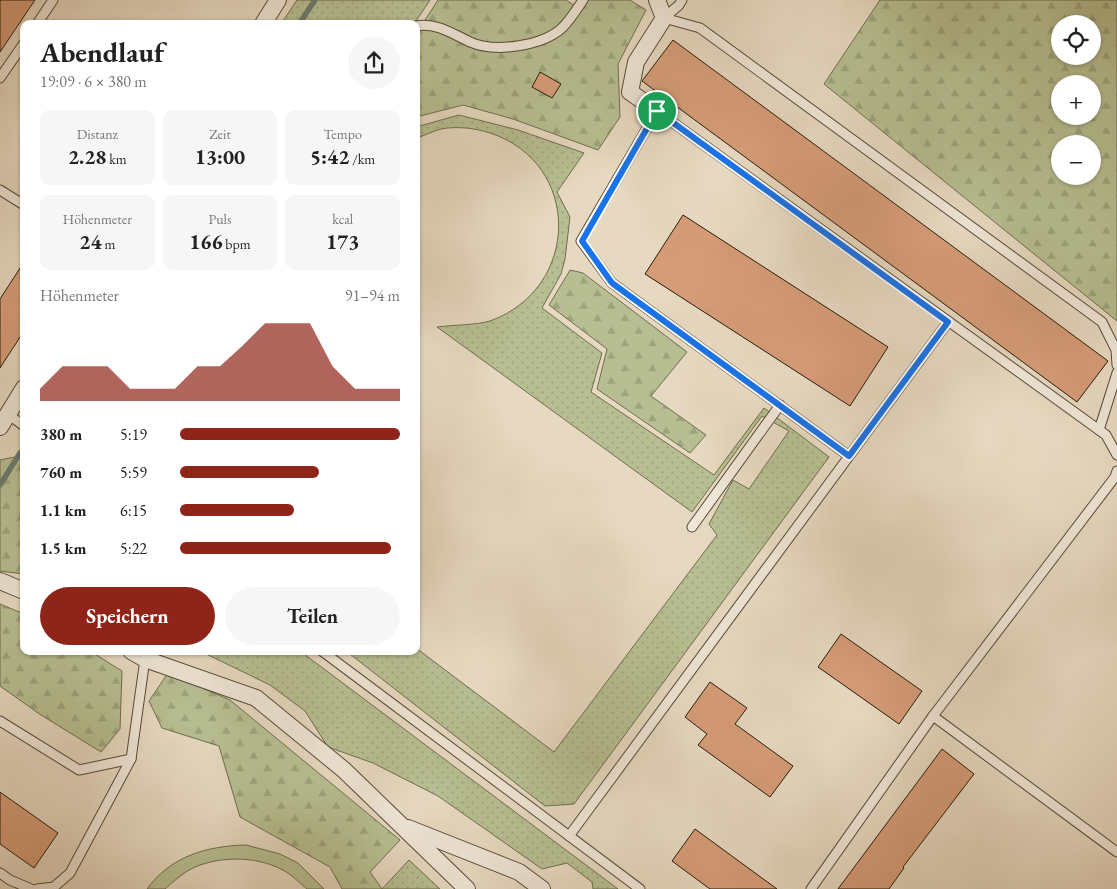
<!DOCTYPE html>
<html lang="de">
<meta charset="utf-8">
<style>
:root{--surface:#fff;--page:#f6f6f6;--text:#222;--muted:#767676;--accent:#8f2418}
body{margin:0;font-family:"EB Garamond",serif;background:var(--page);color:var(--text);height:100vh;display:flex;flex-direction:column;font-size:19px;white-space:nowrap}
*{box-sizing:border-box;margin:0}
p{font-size:16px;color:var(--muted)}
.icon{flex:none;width:28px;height:28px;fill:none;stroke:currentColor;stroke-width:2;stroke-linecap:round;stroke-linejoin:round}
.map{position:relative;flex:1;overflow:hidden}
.drawer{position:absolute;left:20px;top:20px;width:400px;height:635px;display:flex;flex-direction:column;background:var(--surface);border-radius:10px;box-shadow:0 1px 4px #0004}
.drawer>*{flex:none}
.fabs{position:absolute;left:1051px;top:15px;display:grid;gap:10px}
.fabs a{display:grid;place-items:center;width:50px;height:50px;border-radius:50%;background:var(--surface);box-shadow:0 1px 4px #0004;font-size:25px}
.pin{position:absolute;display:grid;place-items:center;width:42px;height:42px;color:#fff;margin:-21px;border:2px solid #fff;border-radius:50%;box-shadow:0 1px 5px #0007}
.round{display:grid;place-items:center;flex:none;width:52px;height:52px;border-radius:26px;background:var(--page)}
.overview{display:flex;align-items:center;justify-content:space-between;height:85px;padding:0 20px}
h1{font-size:28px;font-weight:700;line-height:38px}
.figures{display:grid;grid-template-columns:repeat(3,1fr);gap:8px;height:85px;padding:5px 20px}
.figures div{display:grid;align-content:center;border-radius:10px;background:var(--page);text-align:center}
.figures b{font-size:21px;font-weight:700}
.figures small{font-size:14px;font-weight:400}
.figures p{font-size:14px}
.chart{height:140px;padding:10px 20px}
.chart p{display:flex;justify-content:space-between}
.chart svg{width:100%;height:90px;margin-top:5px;fill:var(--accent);opacity:.7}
.cta{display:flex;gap:10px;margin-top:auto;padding:10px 20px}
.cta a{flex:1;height:58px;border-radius:30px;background:var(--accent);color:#fff;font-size:20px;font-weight:700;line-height:58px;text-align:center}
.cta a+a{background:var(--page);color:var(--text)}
ul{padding:0 20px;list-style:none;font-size:16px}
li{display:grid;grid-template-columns:80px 60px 1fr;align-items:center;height:38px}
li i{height:12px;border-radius:6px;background:var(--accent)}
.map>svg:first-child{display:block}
.grass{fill:url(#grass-dots);stroke:#6f6e4e}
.forest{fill:url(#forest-firs);stroke:#6f6e4e;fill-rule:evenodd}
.garden{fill:#b7bf92;stroke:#6f6e4e}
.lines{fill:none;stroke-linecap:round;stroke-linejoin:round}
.stream{stroke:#6a7b6f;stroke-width:5.5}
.building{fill:#d69c78;stroke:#271c0b}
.lane-casing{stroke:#574b38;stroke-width:11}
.street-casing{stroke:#574b38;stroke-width:18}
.lane{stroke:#efe6d7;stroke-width:9}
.street{stroke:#efe6d7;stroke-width:16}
.route-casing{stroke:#fff;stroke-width:10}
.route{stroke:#1a73e8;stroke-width:6}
</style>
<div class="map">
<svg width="1117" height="889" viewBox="0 0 1117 889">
<defs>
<pattern id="grass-dots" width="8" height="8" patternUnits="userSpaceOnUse" patternTransform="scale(1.25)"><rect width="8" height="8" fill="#b7bf92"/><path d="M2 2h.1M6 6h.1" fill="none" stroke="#9da47d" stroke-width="1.8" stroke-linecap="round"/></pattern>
<pattern id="forest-firs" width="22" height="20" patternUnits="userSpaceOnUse" patternTransform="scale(1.25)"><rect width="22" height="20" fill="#b7bf92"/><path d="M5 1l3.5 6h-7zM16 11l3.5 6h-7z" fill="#9da47d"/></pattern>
</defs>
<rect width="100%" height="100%" fill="#e7d9c1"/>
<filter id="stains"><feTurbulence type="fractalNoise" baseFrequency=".004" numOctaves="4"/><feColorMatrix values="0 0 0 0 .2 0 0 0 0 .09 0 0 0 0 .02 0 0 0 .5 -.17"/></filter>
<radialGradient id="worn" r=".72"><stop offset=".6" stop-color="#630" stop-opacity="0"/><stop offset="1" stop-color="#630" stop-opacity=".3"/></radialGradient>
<!-- grass -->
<g class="grass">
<path d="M297 0H430L414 24H281Z"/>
<path d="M459 115 518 130 584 153 557 192 570 217 565 259 561 274 542 308 602 353 591 392 714 475 764 408 829 457 574 804 545 806 346 651H416V648L554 752 717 535 709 524 733 480 749 489 789 431 762 416 692 512 437 327C452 325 477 325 490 321 581 288 582 163 490 133 475 128 457 126 441 129 433 131 424 136 416 138V127Z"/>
<path d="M200 651H300L618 889H593L592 882 567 863 542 869 438 796 373 763 328 747 305 711 270 685Z"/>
<path d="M409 860 440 889H382Z"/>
</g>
<!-- forest -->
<g class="forest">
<path d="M438 0H566L575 6 583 0H630L646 10 618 64 620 117 598 150 513 119 463 105 416 117V34Z"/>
<path d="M880 0H1117V321L824 84ZM1060 24H1092V56H1060ZM1060 84H1092V116H1060ZM1060 144H1092V176H1060Z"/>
<path d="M570 270 583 273 687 352 651 396 706 435 690 453 597 389 607 349 549 305Z"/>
<path d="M24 455V574L0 571V460Z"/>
<path d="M0 604 24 614V651H90L122 671 120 729 101 752 41 715 0 686Z"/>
<path d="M168 673 230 700 400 840 370 872 382 889H342L330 867 240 817 219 746 162 728 149 701Z"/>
</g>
<!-- garden -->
<path class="garden" d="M246 845 280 854 298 863 324 889H307C302 885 297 880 292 876 267 857 229 855 200 865 186 870 175 880 165 889H147C171 856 207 846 246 845Z"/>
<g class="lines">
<!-- stream -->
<g class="stream">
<path d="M299 24 315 0"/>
<path d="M0 485 20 453"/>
</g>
</g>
<!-- building -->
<g class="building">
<path d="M0 0H35L0 52Z"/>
<path d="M673 40 1108 361 1077 402 642 81Z"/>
<path d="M540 72 561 84 552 98 532 87Z"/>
<path d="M683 215 888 347 850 406 645 274Z"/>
<path d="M24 262V331L0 368V299Z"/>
<path d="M841 634 922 691 899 724 818 667Z"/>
<path d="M710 682 747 708 735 724 793 766 770 797 698 745 707 734 685 717Z"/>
<path d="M942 749 974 774 903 867 904 868 889 889H838Z"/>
<path d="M0 792 58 833 34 868 0 844Z"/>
<path d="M695 829 777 889H710L672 861Z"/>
</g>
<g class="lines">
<defs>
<g id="lane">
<path d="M664 18 700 28 1102 322 1116 350 1117 365"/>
<path d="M664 18 679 5 682 0"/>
<path d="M37 24 53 0"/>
<path d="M416 26C436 22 453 34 470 42 495 53 542 46 562 28 570 20 577 9 583 0"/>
<path d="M0 78 24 43"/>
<path d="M0 190 24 205"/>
<path d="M8 414 24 426"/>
<path d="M1099 430 1117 373"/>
<path d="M849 456 612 283 581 241 657 111 1106 435 1117 455"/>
<path d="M692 527 780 405"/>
<path d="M322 651 640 889"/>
<path d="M933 716 1117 852"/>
<path d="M0 721 79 770 131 759"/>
<path d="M569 836 948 322"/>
<path d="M0 873 10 880 31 889"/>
<path d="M37 889 54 887 70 873 131 759 145 659"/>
<path d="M811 889 933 716 1115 477 1117 471"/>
</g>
<g id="street">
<path d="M263 24 278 0"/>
<path d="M657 111 630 92 636 62 664 18 657 0"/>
<path d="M0 427 24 388"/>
<path d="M0 581 24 591"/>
<path d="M131 651 145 659 256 698 344 770 467 889"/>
<path d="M408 828 519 872 542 889"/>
</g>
</defs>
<!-- lane casing -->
<use href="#lane" class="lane-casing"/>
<!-- street casing -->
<use href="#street" class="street-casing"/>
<!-- lane -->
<use href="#lane" class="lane"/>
<!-- street -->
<use href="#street" class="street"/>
</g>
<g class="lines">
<defs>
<path id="route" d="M657 111 948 322 849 456 612 283 582 241Z"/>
</defs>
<!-- route casing -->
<use href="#route" class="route-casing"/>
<!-- route -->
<use href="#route" class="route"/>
</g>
<rect width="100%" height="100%" filter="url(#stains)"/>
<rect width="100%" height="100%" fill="url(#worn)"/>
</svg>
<div class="fabs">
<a><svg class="icon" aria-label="locate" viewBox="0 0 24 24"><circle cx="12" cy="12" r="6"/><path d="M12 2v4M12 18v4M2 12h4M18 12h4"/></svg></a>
<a>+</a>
<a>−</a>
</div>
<div class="pin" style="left:657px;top:111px;background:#1e9e55"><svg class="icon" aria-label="arrive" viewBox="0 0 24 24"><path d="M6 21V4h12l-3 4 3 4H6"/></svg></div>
<section class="drawer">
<div class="overview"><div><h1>Abendlauf</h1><p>19:09 · 6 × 380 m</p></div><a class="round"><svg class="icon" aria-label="share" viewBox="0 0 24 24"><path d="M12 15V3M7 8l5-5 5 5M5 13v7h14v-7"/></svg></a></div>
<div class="figures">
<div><p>Distanz</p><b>2.28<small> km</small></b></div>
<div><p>Zeit</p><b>13:00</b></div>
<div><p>Tempo</p><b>5:42<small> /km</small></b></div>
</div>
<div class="figures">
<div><p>Höhenmeter</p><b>24<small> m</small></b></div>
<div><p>Puls</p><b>166<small> bpm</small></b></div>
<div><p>kcal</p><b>173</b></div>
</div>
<div class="chart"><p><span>Höhenmeter</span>91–94 m</p>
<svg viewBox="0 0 160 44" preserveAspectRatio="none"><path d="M0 44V38L10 27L20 27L30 27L40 38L50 38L60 38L70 27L80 27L90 17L100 6L110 6L120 6L130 27L140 38L150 38L160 38V44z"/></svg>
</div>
<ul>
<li><b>380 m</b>5:19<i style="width:100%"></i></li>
<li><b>760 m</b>5:59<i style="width:63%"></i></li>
<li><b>1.1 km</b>6:15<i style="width:52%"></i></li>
<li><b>1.5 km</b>5:22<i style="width:96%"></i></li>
</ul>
<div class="cta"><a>Speichern</a><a>Teilen</a></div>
</section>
</div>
